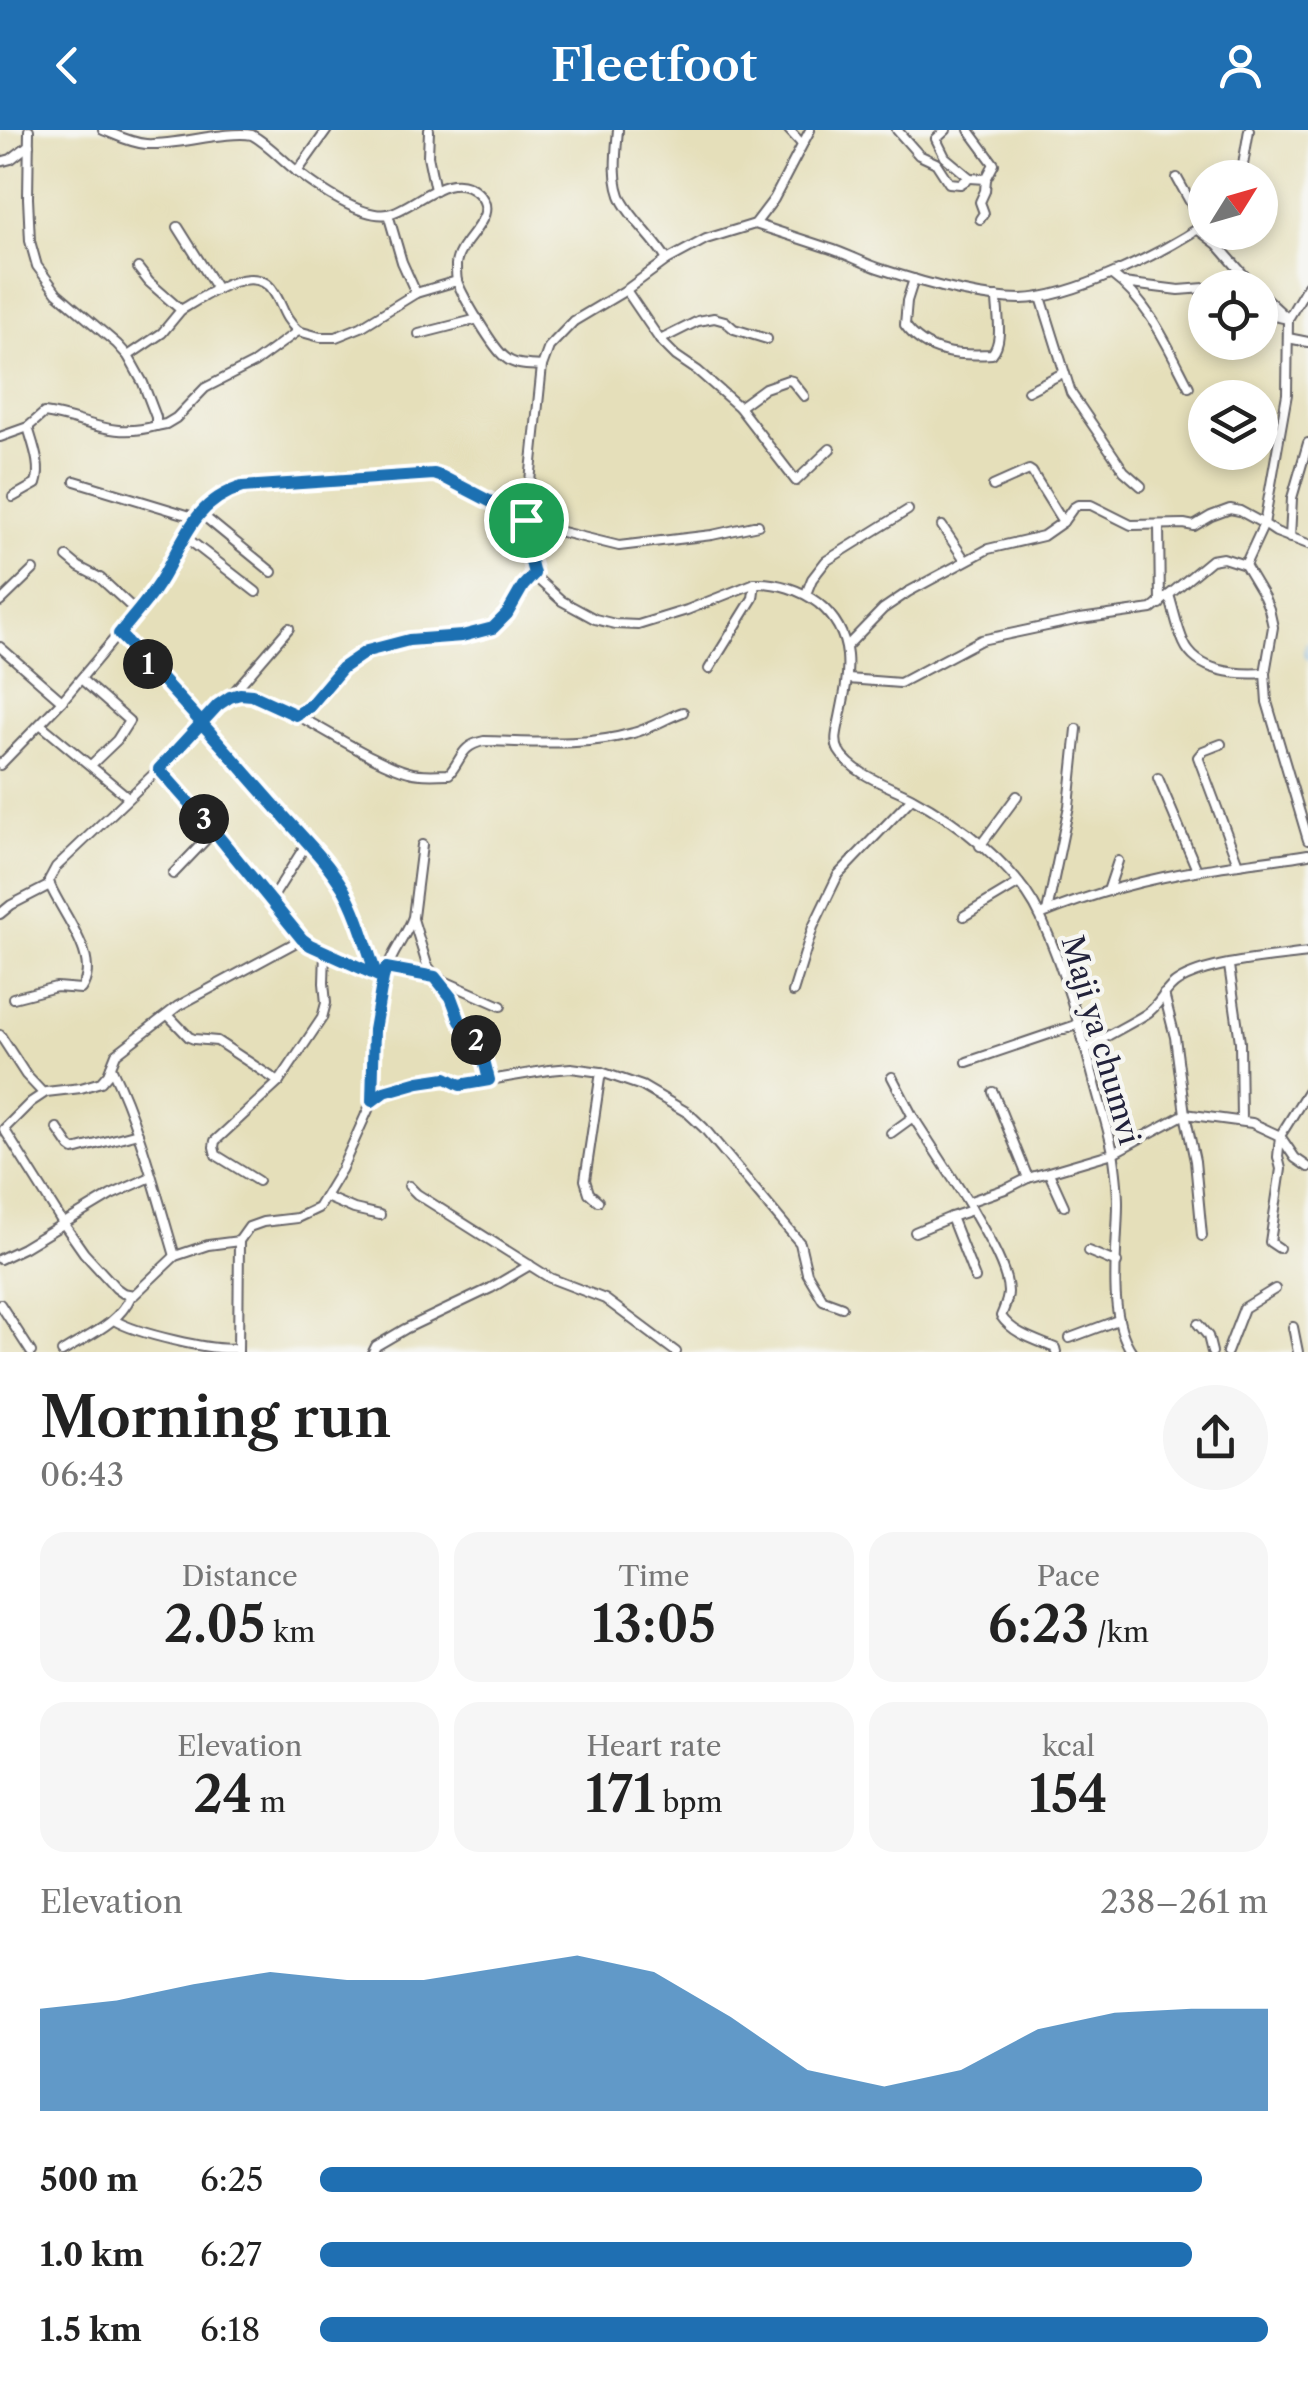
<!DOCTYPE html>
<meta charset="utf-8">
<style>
:root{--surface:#fff;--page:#f6f6f6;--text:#222;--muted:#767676;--accent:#1f6fb2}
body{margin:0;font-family:"Libre Caslon Text",serif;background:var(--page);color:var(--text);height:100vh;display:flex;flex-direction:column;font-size:38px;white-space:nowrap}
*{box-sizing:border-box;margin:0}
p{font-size:32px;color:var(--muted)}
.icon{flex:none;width:55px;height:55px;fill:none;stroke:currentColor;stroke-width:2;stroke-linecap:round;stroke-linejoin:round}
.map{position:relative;height:1222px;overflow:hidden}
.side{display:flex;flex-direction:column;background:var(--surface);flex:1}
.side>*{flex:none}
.needle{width:65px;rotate:53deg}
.controls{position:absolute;left:1188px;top:30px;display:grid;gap:20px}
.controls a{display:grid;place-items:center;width:90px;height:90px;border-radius:50%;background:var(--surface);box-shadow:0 5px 15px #0003;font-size:50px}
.pin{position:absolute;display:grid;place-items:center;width:85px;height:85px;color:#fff;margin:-42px;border:5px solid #fff;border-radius:50%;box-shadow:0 2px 10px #0007}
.km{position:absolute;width:50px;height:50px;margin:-25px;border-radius:50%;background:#222;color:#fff;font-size:28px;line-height:50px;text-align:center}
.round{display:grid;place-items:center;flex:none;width:105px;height:105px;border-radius:52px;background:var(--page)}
.summary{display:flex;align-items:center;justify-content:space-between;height:170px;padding:0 40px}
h1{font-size:55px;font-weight:600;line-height:75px}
.metrics{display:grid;grid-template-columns:repeat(3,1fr);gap:15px;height:170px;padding:10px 40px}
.metrics div{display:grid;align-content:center;border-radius:25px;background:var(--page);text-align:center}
.metrics b{font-size:50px;font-weight:600}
.metrics small{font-size:28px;font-weight:400}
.metrics p{font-size:28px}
.chart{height:280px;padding:20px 40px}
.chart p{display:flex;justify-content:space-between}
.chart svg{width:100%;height:180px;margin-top:10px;fill:var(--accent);opacity:.7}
ul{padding:0 40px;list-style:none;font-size:32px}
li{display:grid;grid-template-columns:160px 120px 1fr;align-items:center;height:75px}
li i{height:25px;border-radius:12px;background:var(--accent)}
header{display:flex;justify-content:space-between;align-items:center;height:130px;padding:0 40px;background:var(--accent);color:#fff;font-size:45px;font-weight:600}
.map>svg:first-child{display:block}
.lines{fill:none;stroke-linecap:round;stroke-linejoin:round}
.stream{stroke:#78b7ec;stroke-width:2.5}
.minor-casing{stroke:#666467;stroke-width:12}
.minor{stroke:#fff;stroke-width:8}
.route-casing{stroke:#fff;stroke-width:20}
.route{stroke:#1f6fb2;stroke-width:12}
.labels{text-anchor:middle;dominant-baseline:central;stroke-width:9;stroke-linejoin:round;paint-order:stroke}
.street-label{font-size:30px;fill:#22223b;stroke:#f6f6f2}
</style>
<header><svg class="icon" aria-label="back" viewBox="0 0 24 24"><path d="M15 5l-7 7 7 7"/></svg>Fleetfoot<svg class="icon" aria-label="person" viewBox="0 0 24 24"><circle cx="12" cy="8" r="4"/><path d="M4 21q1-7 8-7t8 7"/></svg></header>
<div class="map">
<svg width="1308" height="1222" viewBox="0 0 1308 1222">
<rect width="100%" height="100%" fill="#f6f6f2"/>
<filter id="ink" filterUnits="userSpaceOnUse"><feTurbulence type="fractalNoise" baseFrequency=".01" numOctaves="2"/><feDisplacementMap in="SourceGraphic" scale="20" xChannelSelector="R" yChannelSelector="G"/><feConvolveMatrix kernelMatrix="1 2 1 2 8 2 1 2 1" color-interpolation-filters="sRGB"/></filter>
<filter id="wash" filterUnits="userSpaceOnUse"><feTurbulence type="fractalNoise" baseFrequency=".0048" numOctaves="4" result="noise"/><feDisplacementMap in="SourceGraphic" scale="40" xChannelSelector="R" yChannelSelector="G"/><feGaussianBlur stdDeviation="2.25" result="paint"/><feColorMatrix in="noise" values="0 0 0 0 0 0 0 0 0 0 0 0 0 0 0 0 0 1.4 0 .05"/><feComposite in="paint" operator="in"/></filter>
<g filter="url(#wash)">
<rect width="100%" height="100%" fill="#e5dfba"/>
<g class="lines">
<!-- stream -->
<path class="stream" d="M1308 513 1305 522 1308 528"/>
</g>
</g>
<g filter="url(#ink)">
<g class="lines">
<defs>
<g id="minor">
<path d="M29 0 28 68 30 111 37 136 57 163 117 214 128 226 143 253 156 287V296L166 294 176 288 205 258 254 233 298 201 320 207H336L361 197 416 163 457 151"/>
<path d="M103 0C116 5 131 13 146 14 172 16 229 0 252 5 270 15 283 31 299 43 318 58 363 89 388 84 414 79 450 35 478 63 503 87 457 110 456 135 456 140 456 146 457 151 462 165 494 220 506 228 515 236 531 235 542 236"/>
<path d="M429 0 428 26 435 60"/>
<path d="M618 0C616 22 612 52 623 72 635 93 655 109 667 130"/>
<path d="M789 0 802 14"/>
<path d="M810 0 774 69 755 94 706 109 667 130 626 160 574 191 549 217 542 236 526 390 533 445 562 471 595 489 615 494 638 495 687 480 755 453C777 452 801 460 818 473 859 506 848 548 839 592 837 602 834 612 839 621 853 644 887 655 909 666 958 692 1018 737 1041 788 1065 841 1080 898 1095 954 1101 978 1110 1003 1114 1028 1116 1043 1118 1058 1118 1073 1118 1117 1106 1185 1132 1222"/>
<path d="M897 0 919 25 936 33 949 53 960 54 970 48"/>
<path d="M946 0 936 9 945 27 970 48 986 49"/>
<path d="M969 0 994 34 986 49 985 61 980 72 984 83 980 89"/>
<path d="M0 32 11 29 29 15"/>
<path d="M297 42 327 0"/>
<path d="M1177 48 1203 95"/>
<path d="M1238 48 1243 35 1249 0"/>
<path d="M388 84 402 132 416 163"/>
<path d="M755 94C779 102 803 110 828 118 845 123 861 132 878 138 920 152 977 169 1021 169 1073 168 1162 123 1205 94"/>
<path d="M178 97 217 159"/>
<path d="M1197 99 1217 114 1255 158"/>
<path d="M138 138 149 152 181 180C202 168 253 130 273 161 284 177 282 186 298 201"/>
<path d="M1112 145C1149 172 1168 217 1189 257"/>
<path d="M914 149 907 171 905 195C926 224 958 226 992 224 1004 210 997 185 997 167"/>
<path d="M1123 153 1179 160 1205 158"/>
<path d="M626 160 660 210 676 226 698 241 739 277 765 258 788 250 792 251 804 266"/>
<path d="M1260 163 1288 189 1287 264 1264 394 1276 402 1308 414"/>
<path d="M1041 167 1071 263 1124 341 1141 356"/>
<path d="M1260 183 1288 189 1308 155"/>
<path d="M419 204 478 189"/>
<path d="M1288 208 1308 212"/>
<path d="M660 210 698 191 714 188 725 191 734 199 767 209"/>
<path d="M128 226 162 203 181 180"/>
<path d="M1028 261 1063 243"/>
<path d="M739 277 796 351 830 319"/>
<path d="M0 307 28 297 44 283C87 289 110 309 156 296"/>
<path d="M75 351 197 388"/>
<path d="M993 356 1029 340 1032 342 1063 392"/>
<path d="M13 367 36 354C42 336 33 315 28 297"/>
<path d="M200 383 272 442"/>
<path d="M1159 395 1160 474"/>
<path d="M942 396 965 430"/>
<path d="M526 398 562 402 619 416 712 405 758 395"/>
<path d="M184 406 256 462"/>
<path d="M1290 408 1292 368 1308 313"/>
<path d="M67 427 79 437 100 448 137 482"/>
<path d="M806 464 812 449 826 431 908 380"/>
<path d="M1169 465C1174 480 1177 498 1184 513 1197 542 1237 545 1265 543"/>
<path d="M0 472 33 440"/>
<path d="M119 504 180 566 337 748 355 786 375 845"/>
<path d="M847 516 883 479 908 462 988 419 1043 406 1063 392 1073 378 1078 375H1091L1131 395 1184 394 1194 396 1211 386 1230 379 1240 381 1264 394 1245 435"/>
<path d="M0 517 62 571"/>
<path d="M709 539 753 468 755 453"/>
<path d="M81 549 129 591 117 610 91 635"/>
<path d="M848 549 900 553 981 510 1080 489 1152 479 1211 430 1223 428 1245 435 1264 467 1269 479 1273 497 1265 543 1267 572 1308 710"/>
<path d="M233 563 289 498"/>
<path d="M296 585C328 601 377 634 409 642 422 646 436 644 449 644 463 628 460 616 484 611 533 612 585 617 633 603 650 599 666 588 683 582"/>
<path d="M40 594 128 667"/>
<path d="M1221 614 1203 621 1198 627 1238 734"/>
<path d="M0 635 62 571 151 465 166 441 184 406 200 383 224 362 258 356 434 345 443 347 526 390"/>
<path d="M159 639 214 701 302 809 310 815 383 848"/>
<path d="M1158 648 1197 740"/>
<path d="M980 716 1017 666"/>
<path d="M173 744 214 701"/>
<path d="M1108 761 1118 731"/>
<path d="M271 770 307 713"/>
<path d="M1047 782 1069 676 1077 599"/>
<path d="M0 784 11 775 50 755 49 750 56 737 159 639 219 575C250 552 264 574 296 585L309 577 341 538 367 521 409 510 462 506 493 498 507 484 523 457 533 445"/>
<path d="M1040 785C1093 763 1150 748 1207 739 1240 733 1274 730 1308 724"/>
<path d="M964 786 1019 753"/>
<path d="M413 789 427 835 451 867 460 891 478 912 489 950"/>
<path d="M302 809 178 876 116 924 108 944 101 952 81 958 46 962 31 972 4 999 63 1093 84 1123 116 1158 123 1163 134 1165 175 1126 208 1115 239 1111 249 1097 263 1092 297 1088 318 1078 341 1040 372 971 384 963 419 952 446 948 460 955 549 940 571 938 601 942 642 956 688 983 704 998 800 1113 807 1143 820 1165 823 1170 842 1177"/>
<path d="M1229 836 1240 912 1241 991"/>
<path d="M387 838 435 847 501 876"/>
<path d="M793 862 813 797 838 745 912 668"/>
<path d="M1164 864 1175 907 1185 984 1195 1031 1202 1106"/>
<path d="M13 868 56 857 81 859C102 829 62 784 50 755"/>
<path d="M168 885 189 907 194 909 217 911 279 952"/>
<path d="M0 905 26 945 43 963"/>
<path d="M1086 920C1105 905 1126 897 1146 884 1160 876 1164 859 1178 851 1209 832 1271 828 1308 823"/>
<path d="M967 932 1079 894"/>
<path d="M111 937C140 997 156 1063 175 1126"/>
<path d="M892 947 913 987 968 1072 1008 1058 1028 1048 1113 1023 1185 984 1252 993 1280 1006 1295 1028 1308 1037"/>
<path d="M993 962 1028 1048"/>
<path d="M372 971C372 929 372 884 385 844 391 823 406 807 413 787L422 715"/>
<path d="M57 998 70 1017 74 1020 138 1003"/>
<path d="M891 1003 913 987"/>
<path d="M1049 1043 1064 1076"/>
<path d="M258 1051 216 1025 214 1017 215 1011 279 952 322 888 326 873 324 853 325 821"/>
<path d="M409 1056 417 1064 550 1148 605 1169 676 1222"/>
<path d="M326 1067 354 1079 380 1085"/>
<path d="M598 1071 589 1063 585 1050 601 942"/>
<path d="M968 1072C980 1095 1008 1137 1008 1162 1008 1171 1004 1178 1001 1186 1013 1204 1036 1210 1055 1218L1056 1222"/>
<path d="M972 1080 951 1087 975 1148"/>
<path d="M915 1102 951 1087"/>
<path d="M1279 1118 1270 1112 1281 1039 1278 1027 1280 1006 1308 961"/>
<path d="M1088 1121 1117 1133"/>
<path d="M0 1129 23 1118 111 1065 151 1047"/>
<path d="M0 1174 31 1222"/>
<path d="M114 1190C135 1203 214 1222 237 1218"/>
<path d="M1198 1194 1208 1206 1212 1222"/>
<path d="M1293 1197 1298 1222"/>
<path d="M1070 1208 1118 1190"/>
<path d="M62 1222C88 1205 118 1195 131 1166"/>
<path d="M238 1222 239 1111"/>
<path d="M373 1222 376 1216 405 1199 491 1158 530 1135"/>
<path d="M1227 1222 1244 1178 1275 1159"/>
</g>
</defs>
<!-- minor casing -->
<use href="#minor" class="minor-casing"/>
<!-- minor -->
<use href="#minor" class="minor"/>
</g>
</g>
<g class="lines" filter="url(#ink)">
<defs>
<path id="route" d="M526 390 443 347 434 344 242 357C198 370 186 404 166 441 154 464 135 484 119 504 173 559 223 617 274 675 297 702 325 728 343 758 358 784 366 816 376 844L383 848 386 838 435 847 451 867 460 891 481 918 489 950 460 955 446 948 419 952 384 962 372 971 374 900 383 848 310 815 302 809 214 701 159 639 218 575 230 567 240 564 252 565 296 585 309 577 342 538 367 521 409 510 462 506 493 498 507 484 523 456 534 444 528 420 526 390"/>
</defs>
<!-- route casing -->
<use href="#route" class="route-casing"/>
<!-- route -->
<use href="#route" class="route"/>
</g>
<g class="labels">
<!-- street labels -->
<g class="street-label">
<text transform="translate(1101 910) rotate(74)">Maji ya chumvi</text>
</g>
</g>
</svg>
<div class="controls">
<a><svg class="needle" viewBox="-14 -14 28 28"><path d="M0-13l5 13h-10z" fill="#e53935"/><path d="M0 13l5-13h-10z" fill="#767676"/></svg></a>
<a><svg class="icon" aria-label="locate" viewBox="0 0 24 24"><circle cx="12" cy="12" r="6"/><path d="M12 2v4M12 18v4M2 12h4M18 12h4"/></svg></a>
<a><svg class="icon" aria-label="layers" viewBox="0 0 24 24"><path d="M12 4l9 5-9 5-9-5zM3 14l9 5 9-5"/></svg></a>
</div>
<div class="pin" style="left:526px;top:390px;background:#1e9e55"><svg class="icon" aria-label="arrive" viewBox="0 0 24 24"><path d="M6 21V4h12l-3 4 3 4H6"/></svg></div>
<b class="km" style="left:148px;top:534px">1</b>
<b class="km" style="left:476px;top:910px">2</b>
<b class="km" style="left:204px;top:689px">3</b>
</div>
<section class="side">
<div class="summary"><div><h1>Morning run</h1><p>06:43</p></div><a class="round"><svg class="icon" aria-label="share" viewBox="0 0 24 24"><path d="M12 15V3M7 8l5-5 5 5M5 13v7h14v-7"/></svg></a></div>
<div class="metrics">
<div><p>Distance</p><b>2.05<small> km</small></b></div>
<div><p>Time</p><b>13:05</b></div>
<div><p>Pace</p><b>6:23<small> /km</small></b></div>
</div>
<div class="metrics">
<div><p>Elevation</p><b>24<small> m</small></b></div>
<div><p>Heart rate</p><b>171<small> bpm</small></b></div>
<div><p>kcal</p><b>154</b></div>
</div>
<div class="chart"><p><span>Elevation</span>238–261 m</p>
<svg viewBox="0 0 160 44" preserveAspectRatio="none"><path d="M0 44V19L10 17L20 13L30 10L40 12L50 12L60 9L70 6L80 10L90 21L100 34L110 38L120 34L130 24L140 20L150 19L160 19V44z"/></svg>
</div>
<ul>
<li><b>500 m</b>6:25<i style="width:93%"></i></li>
<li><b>1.0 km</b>6:27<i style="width:92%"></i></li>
<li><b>1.5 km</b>6:18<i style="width:100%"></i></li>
</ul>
</section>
